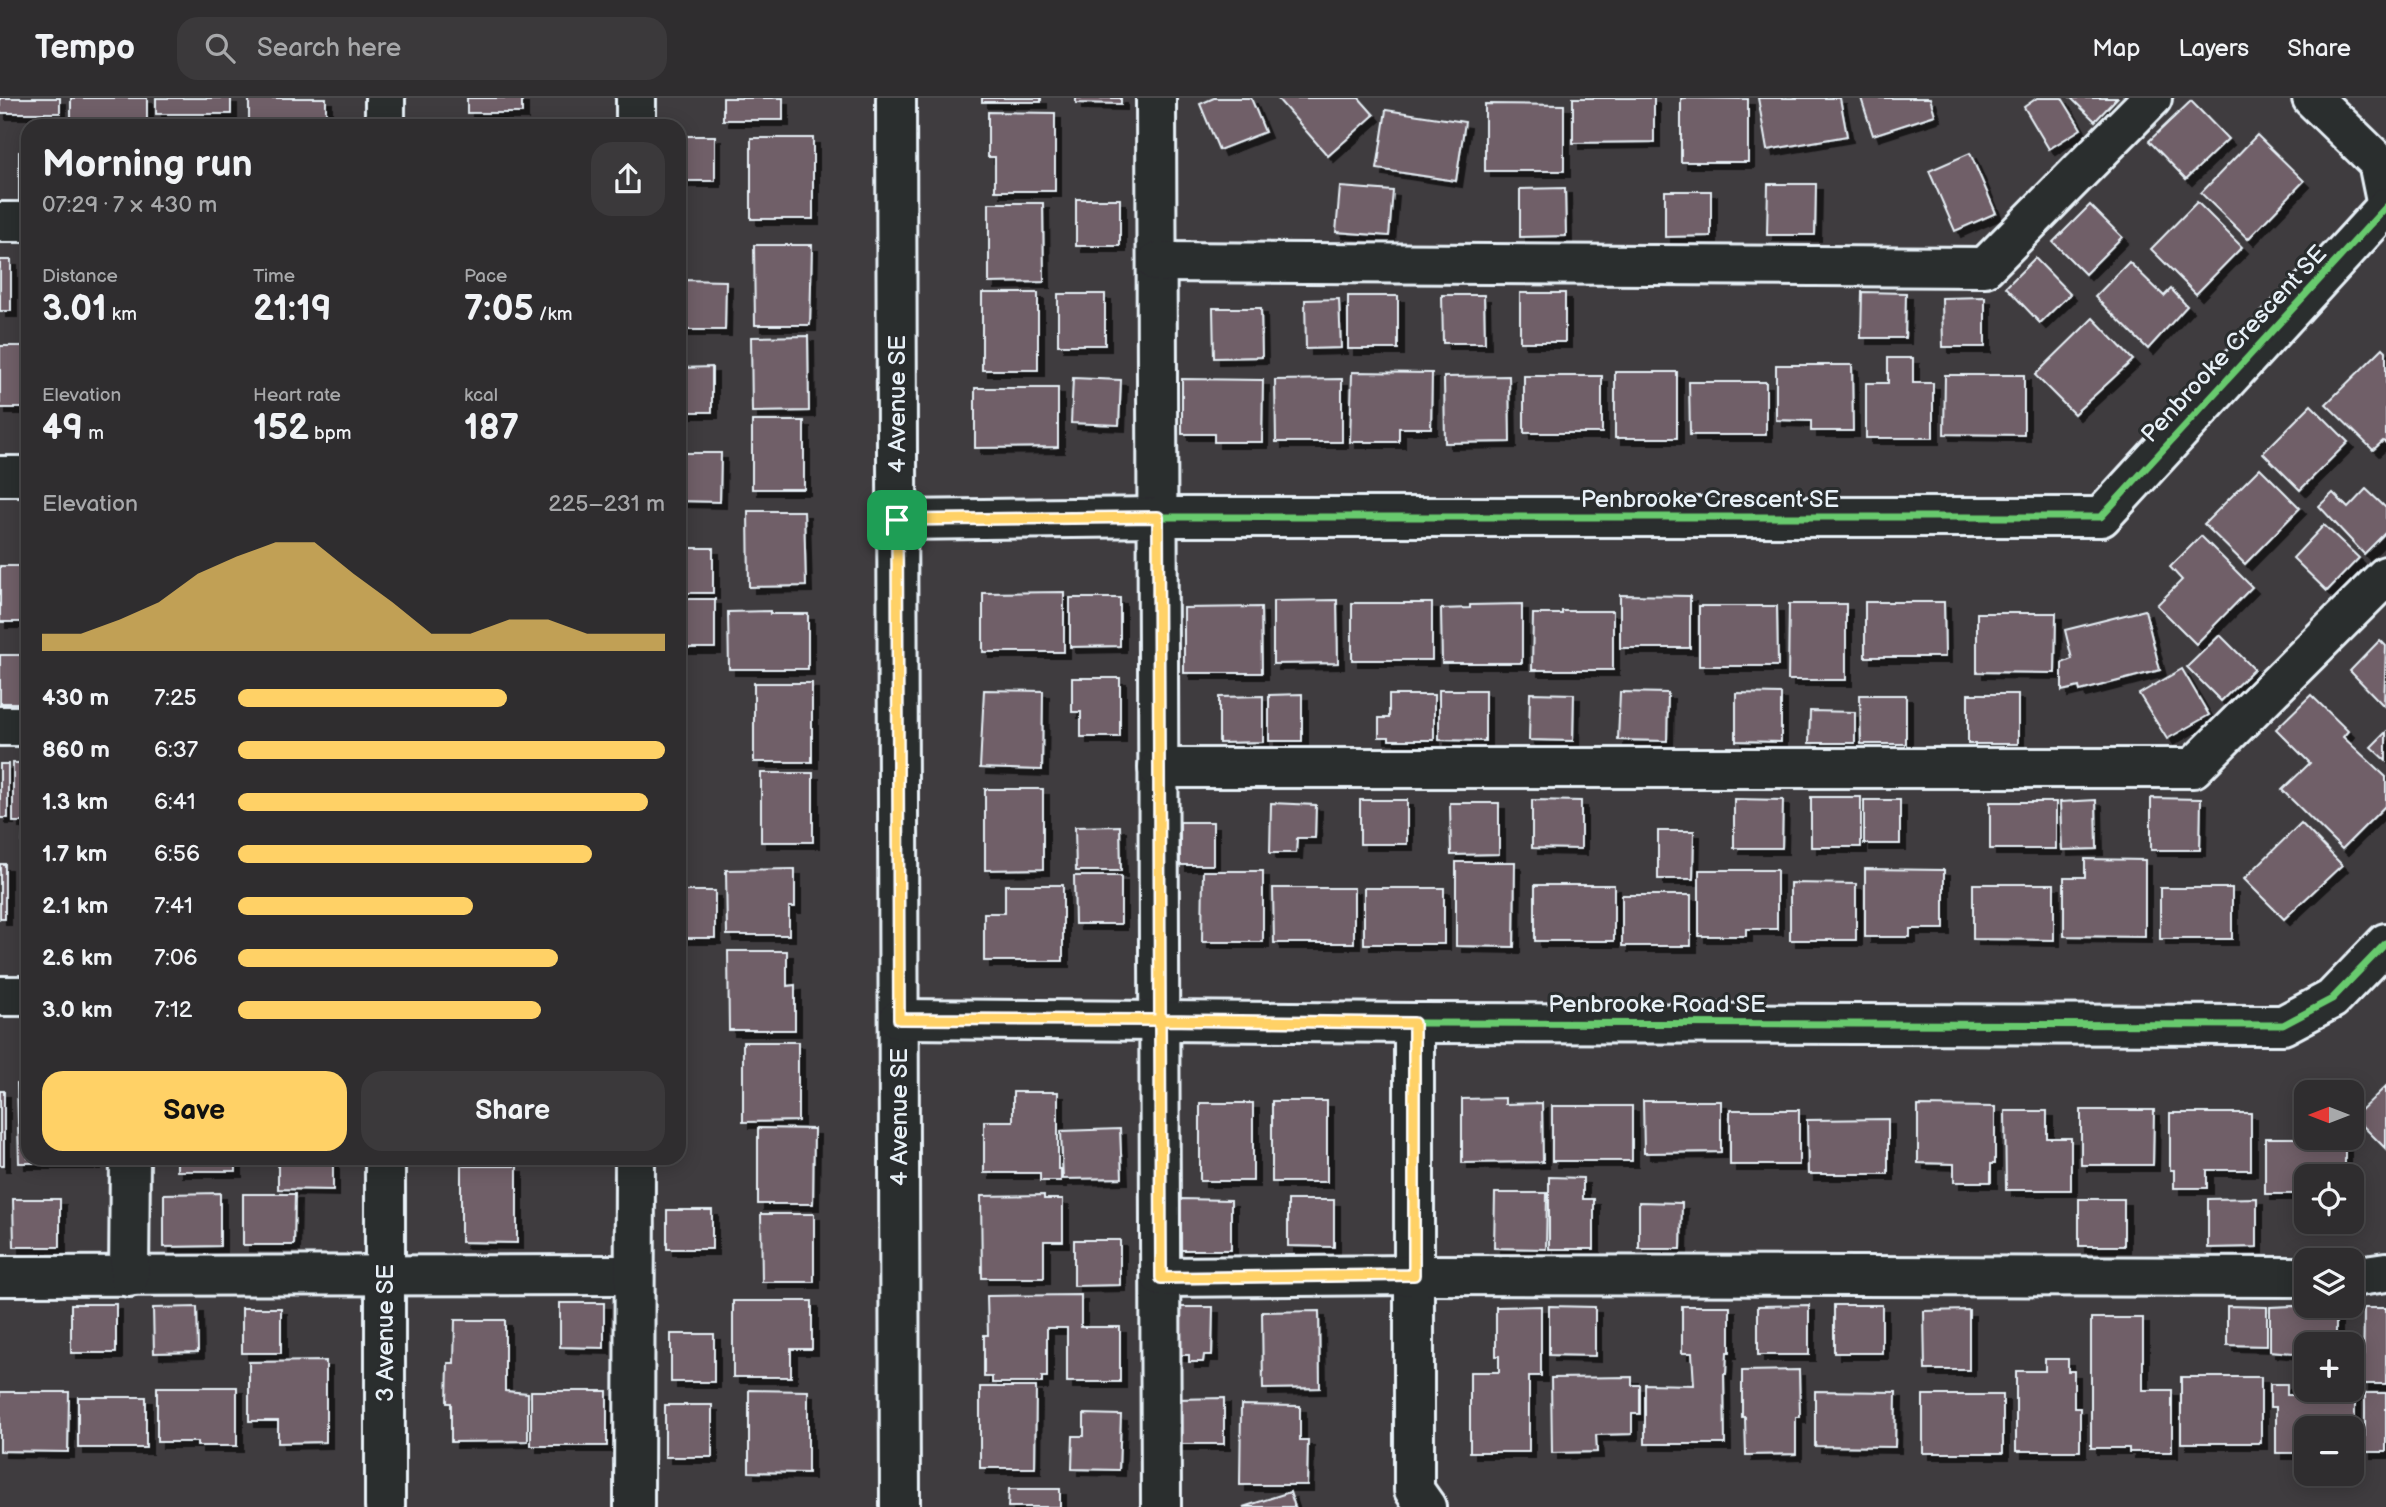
<!DOCTYPE html>
<meta charset="utf-8">
<style>
:root{--surface:#2f2d2f;--page:#3b393b;--text:#f1f3f6;--muted:#a7a8aa;--line:#4a494b;--accent:#ffd166}
body{margin:0;font-family:"Balsamiq Sans",sans-serif;background:var(--page);color:var(--text);height:100vh;display:flex;flex-direction:column;font-size:26px;white-space:nowrap}
*{box-sizing:border-box;margin:0}
p{font-size:23px;color:var(--muted)}
.icon{flex:none;width:38px;height:38px;fill:none;stroke:currentColor;stroke-width:2;stroke-linecap:round;stroke-linejoin:round}
.map{position:relative;flex:1;overflow:hidden}
.panel{position:absolute;left:21px;top:21px;width:665px;height:1046px;display:flex;flex-direction:column;background:var(--surface);border-radius:21px;box-shadow:0 4px 18px #0003,0 0 0 2px var(--line)}
.panel>*{flex:none}
.needle{width:46px;rotate:270deg}
.tools{position:absolute;left:2294px;top:982px;display:grid;gap:14px}
.tools a{display:grid;place-items:center;width:70px;height:70px;border-radius:14px;background:var(--surface);box-shadow:0 4px 18px #0003,0 0 0 2px var(--line);font-size:35px}
.pin{position:absolute;display:grid;place-items:center;width:60px;height:60px;color:#fff;margin:-30px;border-radius:14px;box-shadow:0 4px 10px #0006}
.round{display:grid;place-items:center;flex:none;width:74px;height:74px;border-radius:21px;background:var(--page)}
.overview{display:flex;align-items:center;justify-content:space-between;height:119px;padding:0 21px}
h1{font-size:38px;font-weight:800;line-height:52px}
.metrics{display:grid;grid-template-columns:repeat(3,1fr);gap:10px;height:119px;padding:7px 21px}
.metrics div{display:grid;align-content:center}
.metrics b{font-size:35px;font-weight:800}
.metrics small{font-size:19px;font-weight:400}
.metrics p{font-size:19px}
.chart{height:196px;padding:14px 21px}
.chart p{display:flex;justify-content:space-between}
.chart svg{width:100%;height:126px;margin-top:7px;fill:var(--accent);opacity:.7}
.action{display:flex;gap:14px;margin-top:auto;padding:14px 21px}
.action a{flex:1;height:80px;border-radius:21px;background:var(--accent);color:#111;font-size:28px;font-weight:800;line-height:80px;text-align:center}
.action a+a{background:var(--page);color:var(--text)}
ul{padding:0 21px;list-style:none;font-size:23px}
li{display:grid;grid-template-columns:112px 84px 1fr;align-items:center;height:52px}
li i{height:18px;border-radius:9px;background:var(--accent)}
header{display:flex;align-items:center;gap:42px;box-sizing:border-box;height:98px;padding:0 35px;background:var(--surface);border-bottom:2px solid var(--line)}
header strong{font-size:33px}
nav{display:flex;gap:38px;margin-inline-start:auto;font-size:24px}
.search{width:490px;height:63px;background:var(--page);display:flex;align-items:center;gap:18px;box-sizing:border-box;padding:0 24px;border-radius:21px;color:var(--muted);font-size:26px}
.map>svg:first-child{display:block}
.building{fill:#6f5e67;stroke:#e8f1f8;stroke-width:2;filter:url(#shadow)}
.lines{fill:none;stroke-linecap:round;stroke-linejoin:round}
.minor-casing{stroke:#e8f1f8;stroke-width:44}
.minor{stroke:#2a2d2e;stroke-width:38}
.cycleway-casing{stroke:#2a2d2e;stroke-width:11}
.cycleway{stroke:#67ca6e;stroke-width:7}
.route-casing{stroke:#fff;stroke-width:14}
.route{stroke:#ffd166;stroke-width:9}
.labels{text-anchor:middle;dominant-baseline:central;stroke-width:6;stroke-linejoin:round;paint-order:stroke}
.street-label{font-size:24px;fill:#e8f1f8;stroke:#2a2d2e}
</style>
<header>
<strong>Tempo</strong>
<div class="search"><svg class="icon" aria-label="search" viewBox="0 0 24 24"><circle cx="10" cy="10" r="6"/><path d="M15 15l6 6"/></svg>Search here</div>
<nav><a>Map</a><a>Layers</a><a>Share</a></nav>
</header>
<div class="map">
<svg width="2386" height="1409" viewBox="0 0 2386 1409">
<defs>
<filter id="shadow"><feDropShadow dx="6" dy="6" stdDeviation="0" flood-color="#0009"/></filter>
</defs>
<rect width="100%" height="100%" fill="#3f3c3f"/>
<filter id="ink" filterUnits="userSpaceOnUse"><feTurbulence type="fractalNoise" baseFrequency=".0143" numOctaves="2"/><feDisplacementMap in="SourceGraphic" scale="14" xChannelSelector="R" yChannelSelector="G"/><feConvolveMatrix kernelMatrix="1 2 1 2 8 2 1 2 1" color-interpolation-filters="sRGB"/></filter>
<g filter="url(#ink)">
<!-- building -->
<g class="building">
<rect x="0" y="0" width="60" height="15"/>
<rect x="71" y="0" width="76" height="28"/>
<rect x="156" y="0" width="75" height="16"/>
<rect x="249" y="0" width="77" height="28"/>
<rect x="467" y="0" width="55" height="15"/>
<rect x="723" y="0" width="60" height="22"/>
<rect x="982" y="0" width="59" height="4"/>
<path d="M1076 0H1121V6L1076 5Z"/>
<path d="M1214 0H1251L1265 34 1219 52 1200 6Z"/>
<path d="M1277 0H1359L1374 17 1328 58Z"/>
<path d="M1573 0H1654V44L1573 45Z"/>
<path d="M1681 0 1748 1V64H1681Z"/>
<path d="M1758 0H1840L1847 38 1767 52Z"/>
<path d="M1861 0H1930L1935 17 1873 37Z"/>
<path d="M2037 0H2062L2081 31 2049 51 2024 9Z"/>
<path d="M2071 0H2117L2095 23Z"/>
<path d="M2191 3 2228 41 2186 81 2149 43Z"/>
<path d="M1485 6 1564 7V73H1485Z"/>
<path d="M1386 12 1465 24 1456 83 1377 71Z"/>
<path d="M988 14 1055 15V93H995V59H988Z"/>
<path d="M2257 37 2304 83 2248 141 2201 95Z"/>
<rect x="679" y="38" width="36" height="45"/>
<rect x="751" y="40" width="62" height="81"/>
<rect x="19" y="54" width="9" height="49"/>
<path d="M1970 55 1996 115 1955 133 1929 73Z"/>
<path d="M1768 86H1816L1815 137H1767Z"/>
<path d="M1340 89 1393 93 1389 138 1336 134Z"/>
<path d="M1565 90 1566 138 1520 139V91Z"/>
<path d="M1665 93H1711V138L1665 139Z"/>
<rect x="1076" y="101" width="44" height="47"/>
<path d="M2197 104 2242 149 2196 196 2151 151Z"/>
<path d="M989 105H1043L1044 184 989 185Z"/>
<path d="M2090 107 2122 139 2085 176 2053 144Z"/>
<path d="M754 147H812L810 227H755Z"/>
<path d="M2035 160 2070 196 2040 225 2006 189Z"/>
<rect x="0" y="162" width="11" height="51"/>
<path d="M2129 164 2164 198 2171 191 2187 208 2148 251 2095 199Z"/>
<path d="M679 182 726 183 725 232H679Z"/>
<path d="M1862 194 1906 195 1905 240H1861Z"/>
<rect x="982" y="195" width="56" height="77"/>
<rect x="1520" y="195" width="45" height="49"/>
<rect x="1058" y="196" width="47" height="51"/>
<path d="M1442 197H1484L1485 245H1443Z"/>
<rect x="1348" y="198" width="50" height="53"/>
<path d="M1985 199V249H1943L1942 200Z"/>
<path d="M1339 201 1341 250 1306 251 1305 202Z"/>
<path d="M1213 210H1261L1262 259 1214 260Z"/>
<path d="M2093 220 2133 262 2074 316 2035 277Z"/>
<path d="M808 238 809 313 752 314 751 239Z"/>
<rect x="0" y="248" width="28" height="62"/>
<path d="M2383 250 2386 253V345L2383 343 2373 352 2326 306Z"/>
<path d="M1888 260H1913V285H1933V340H1866V285H1888Z"/>
<path d="M1776 267H1852L1853 333H1811V323L1776 322Z"/>
<path d="M712 269V314H679V270Z"/>
<path d="M1352 274 1432 275 1431 330H1399V344H1350Z"/>
<rect x="1615" y="274" width="62" height="66"/>
<path d="M1945 277H2024V337L1944 336Z"/>
<path d="M1509 278 1510 344 1445 345 1444 279Z"/>
<rect x="1524" y="278" width="78" height="57"/>
<path d="M1073 280 1121 282 1119 327 1071 325Z"/>
<path d="M1182 281 1263 282 1262 344H1214V336H1182Z"/>
<path d="M1342 281V344H1276L1275 282Z"/>
<path d="M1689 284H1766V337H1690Z"/>
<path d="M975 290H1058V349L975 350Z"/>
<path d="M2311 307 2348 344 2300 392 2263 355Z"/>
<rect x="752" y="323" width="52" height="68"/>
<path d="M679 355H721L720 404 679 403Z"/>
<path d="M2260 370 2300 410 2245 466 2204 426Z"/>
<path d="M2366 391 2386 410V434L2364 456 2319 408 2333 395 2348 410Z"/>
<path d="M748 413H804L806 488 749 489Z"/>
<path d="M2324 427 2359 460 2327 493 2293 460Z"/>
<path d="M2201 438 2252 489 2196 546 2157 507 2182 482 2170 469Z"/>
<rect x="679" y="450" width="34" height="45"/>
<rect x="0" y="468" width="27" height="56"/>
<path d="M1064 494V554H983V495Z"/>
<path d="M1620 497 1690 498V550H1620Z"/>
<path d="M1070 500H1120V548L1070 549Z"/>
<rect x="679" y="501" width="36" height="49"/>
<path d="M1337 502 1338 565 1273 566V503Z"/>
<path d="M1865 504H1944L1945 559H1865Z"/>
<rect x="1352" y="505" width="80" height="57"/>
<path d="M1522 506V565H1442L1441 511 1470 510V507Z"/>
<path d="M1789 506H1846V582H1788Z"/>
<path d="M1699 508H1777L1778 568H1699Z"/>
<path d="M1261 509 1262 575H1184V510Z"/>
<path d="M2145 512 2160 572 2080 593 2079 589 2062 593V565L2072 561 2065 532Z"/>
<path d="M770 513V516H808V571H729L728 514Z"/>
<path d="M1562 513H1613V572H1532L1533 516H1562Z"/>
<path d="M1977 515H2056L2055 575 1977 574Z"/>
<path d="M2220 537 2254 571 2221 603 2187 569Z"/>
<path d="M2380 542 2386 548 2384 608 2350 573Z"/>
<rect x="0" y="557" width="28" height="48"/>
<path d="M2182 571 2209 617 2167 641 2139 596Z"/>
<path d="M1072 580H1120V639H1081V614H1072Z"/>
<rect x="754" y="585" width="58" height="79"/>
<path d="M984 592 1043 593 1042 672 980 670Z"/>
<path d="M1439 592H1485V643L1439 642Z"/>
<path d="M1620 594 1668 595 1667 643 1618 642Z"/>
<path d="M1530 595 1574 596 1573 643 1529 642Z"/>
<path d="M1736 595 1781 596V644L1736 643Z"/>
<path d="M1302 596V643H1269V597Z"/>
<rect x="1968" y="596" width="50" height="50"/>
<path d="M1389 597H1434V642H1389V639H1379V620H1389Z"/>
<path d="M1860 597H1906V646H1861Z"/>
<path d="M2311 597 2348 633 2343 639 2386 679V707L2342 751 2282 692 2310 665 2276 631Z"/>
<path d="M1263 598V644L1219 645V599Z"/>
<path d="M1810 613 1855 614V645H1809Z"/>
<path d="M2386 634V663L2371 649Z"/>
<path d="M13 665H28L27 724H13Z"/>
<rect x="0" y="666" width="8" height="54"/>
<rect x="761" y="675" width="52" height="69"/>
<path d="M985 691H1043V771L985 772Z"/>
<rect x="1811" y="699" width="50" height="50"/>
<path d="M2151 700 2201 701 2200 752H2151Z"/>
<path d="M1734 701 1783 702 1782 750H1734Z"/>
<rect x="1360" y="702" width="47" height="44"/>
<path d="M1532 702 1581 703V751L1532 750Z"/>
<rect x="1864" y="702" width="36" height="44"/>
<path d="M2096 702 2097 751 2062 752 2060 704Z"/>
<rect x="1990" y="704" width="66" height="47"/>
<path d="M1271 705 1316 707 1315 740H1297L1296 755H1270Z"/>
<path d="M1450 705H1499V756L1451 757Z"/>
<rect x="1180" y="724" width="33" height="43"/>
<path d="M2301 725 2342 767 2284 821 2244 781Z"/>
<path d="M1120 728 1121 773H1076L1075 729Z"/>
<path d="M1658 733H1694L1693 781H1658Z"/>
<path d="M23 734H28V809H21Z"/>
<path d="M2085 761 2145 762V839L2064 838V779H2085Z"/>
<path d="M1456 764H1515L1514 849 1456 848Z"/>
<rect x="0" y="766" width="5" height="55"/>
<path d="M795 771V809H789V837H727L726 772Z"/>
<path d="M1865 771 1944 772V831H1910V839H1865Z"/>
<path d="M1699 772H1777V831H1746V838H1699Z"/>
<path d="M1203 773H1263V844H1202Z"/>
<path d="M1074 778H1121V826H1075Z"/>
<path d="M1790 785 1856 786V842H1790Z"/>
<path d="M1973 786H2054V842L1973 841Z"/>
<path d="M1005 787H1063V863H984V815H1005Z"/>
<rect x="1535" y="787" width="79" height="56"/>
<path d="M1273 790H1354V845H1274Z"/>
<rect x="1364" y="790" width="80" height="56"/>
<rect x="2160" y="790" width="72" height="51"/>
<rect x="679" y="793" width="36" height="47"/>
<rect x="1622" y="797" width="69" height="51"/>
<path d="M728 853H787V888L795 887V932H729Z"/>
<path d="M743 944H798V1023L743 1024Z"/>
<path d="M17 986H28V1060H95V1065H19Z"/>
<path d="M2386 988V1051L2354 1019Z"/>
<rect x="0" y="993" width="4" height="74"/>
<path d="M1013 994H1058V1071H1061V1083H1040V1075H984V1023H1013Z"/>
<path d="M1505 1000V1006L1542 1005 1543 1064 1462 1065V1001Z"/>
<rect x="1272" y="1003" width="55" height="81"/>
<path d="M1643 1003H1721V1054L1644 1055Z"/>
<rect x="1200" y="1005" width="53" height="78"/>
<rect x="1552" y="1008" width="80" height="55"/>
<path d="M1918 1008 1995 1009V1066H1991V1084H1954V1066L1918 1065Z"/>
<rect x="1730" y="1012" width="69" height="55"/>
<path d="M2081 1012H2154L2153 1067H2081Z"/>
<path d="M2005 1013H2047V1040H2071V1092H2006Z"/>
<path d="M2170 1015H2251V1072H2207V1090H2174V1072H2170Z"/>
<path d="M1888 1021V1076H1808L1807 1022Z"/>
<path d="M2301 1022H2306V1040H2345V1078H2306V1096H2265V1040H2301Z"/>
<path d="M758 1030 814 1031 813 1106H758Z"/>
<path d="M1120 1031 1122 1080 1063 1081 1061 1033Z"/>
<rect x="177" y="1060" width="59" height="13"/>
<path d="M278 1060H333V1092L278 1091Z"/>
<path d="M461 1068H517V1145L461 1144Z"/>
<path d="M1549 1079 1583 1080V1101H1594V1151H1549Z"/>
<path d="M220 1095V1148L164 1149V1096Z"/>
<path d="M1495 1095H1547L1546 1151 1494 1150Z"/>
<path d="M243 1096H295L294 1147H243Z"/>
<path d="M1044 1097V1101H1063V1143H1044V1180H982L981 1098Z"/>
<path d="M2257 1100V1149L2208 1150V1101Z"/>
<path d="M13 1101H60V1149H14Z"/>
<path d="M1180 1101 1231 1102V1152H1179Z"/>
<rect x="2079" y="1101" width="45" height="47"/>
<path d="M1288 1102H1334V1149L1288 1148Z"/>
<path d="M1639 1104 1682 1105 1681 1151H1639Z"/>
<rect x="667" y="1112" width="45" height="39"/>
<path d="M761 1116H814V1184H762Z"/>
<path d="M1074 1142H1120V1187L1074 1188Z"/>
<path d="M1081 1197V1229H1120V1284H1067V1230H1047V1279H1042V1285H992V1279H984V1237H988L987 1198Z"/>
<path d="M733 1203H812V1251H791V1279H733Z"/>
<path d="M560 1205H604V1250L560 1249Z"/>
<rect x="71" y="1206" width="45" height="49"/>
<path d="M1809 1207V1257H1758V1208Z"/>
<rect x="1834" y="1207" width="48" height="48"/>
<path d="M1541 1208V1278H1529V1354H1470V1274H1499V1258H1496V1209Z"/>
<path d="M1549 1208 1595 1209V1258L1549 1257Z"/>
<path d="M1682 1208H1730V1254H1727L1726 1276H1724L1725 1346H1645V1286L1694 1287 1692 1255H1682Z"/>
<path d="M2227 1208 2267 1209V1248L2227 1247Z"/>
<path d="M2292 1208 2336 1209V1246H2306V1256L2270 1253V1209Z"/>
<path d="M197 1209 198 1254 154 1255 153 1210Z"/>
<path d="M1178 1209H1213L1212 1257H1204L1203 1264H1189V1257H1177Z"/>
<rect x="242" y="1210" width="39" height="45"/>
<path d="M2364 1210H2386V1286H2363Z"/>
<path d="M1969 1212V1272H1925L1924 1213Z"/>
<path d="M1319 1213 1320 1290 1263 1291 1262 1214Z"/>
<path d="M2091 1220H2143V1292H2172V1354H2129V1350H2091Z"/>
<path d="M455 1222H505V1293L528 1295V1343L451 1344V1305H447L448 1265H454Z"/>
<rect x="671" y="1236" width="43" height="48"/>
<path d="M2045 1261H2068V1273H2074V1310H2080V1353H2016V1273H2045Z"/>
<path d="M326 1263V1344L278 1345V1323H249V1264Z"/>
<path d="M1799 1272 1800 1319H1796V1356L1746 1357 1745 1319H1742V1273Z"/>
<path d="M1632 1279V1287H1640V1316H1632V1336L1596 1337 1597 1354 1552 1355 1551 1280Z"/>
<rect x="2181" y="1279" width="80" height="66"/>
<path d="M2270 1286H2287V1297H2355V1355H2352V1330H2306V1355H2276V1309H2270Z"/>
<path d="M157 1289H237V1348H197V1344H157Z"/>
<path d="M980 1289H1036L1035 1370H980Z"/>
<path d="M749 1292 808 1293V1375L749 1374Z"/>
<rect x="531" y="1293" width="76" height="55"/>
<path d="M1815 1293 1896 1294 1895 1349 1815 1348Z"/>
<path d="M0 1294H69L68 1354 0 1353Z"/>
<rect x="2365" y="1295" width="21" height="59"/>
<rect x="1923" y="1297" width="80" height="58"/>
<rect x="78" y="1299" width="68" height="51"/>
<path d="M1224 1300V1346H1176V1301Z"/>
<rect x="665" y="1307" width="47" height="52"/>
<path d="M1241 1307 1300 1308V1342H1308L1307 1387H1240Z"/>
<path d="M1084 1316 1121 1317 1119 1372 1072 1371 1073 1338H1084Z"/>
<path d="M1009 1391H1060V1409H1008Z"/>
<path d="M1290 1394 1295 1409H1243Z"/>
</g>
<g class="lines">
<defs>
<g id="minor">
<path d="M385 0V28"/>
<path d="M896 0 900 1409"/>
<path d="M1156 0 1161 1409"/>
<path d="M2312 0 2378 64 2386 103"/>
<path d="M636 28V0"/>
<path d="M0 124H28"/>
<path d="M1157 164 1985 169 2152 0"/>
<path d="M0 378H28"/>
<path d="M897 422 1158 419H2101L2386 109"/>
<path d="M0 628H28"/>
<path d="M1158 670H2193L2386 478"/>
<path d="M0 898H28"/>
<path d="M899 921 1414 925 2283 927 2332 901 2386 845"/>
<path d="M1414 925V1392L1426 1409"/>
<path d="M0 1178 634 1177"/>
<path d="M129 1179 130 1060"/>
<path d="M1161 1179 1414 1177 2306 1179"/>
<path d="M2352 1179 2386 1174"/>
<path d="M385 1409V1060"/>
<path d="M634 1409 635 1060"/>
</g>
</defs>
<!-- minor casing -->
<use href="#minor" class="minor-casing"/>
<!-- minor -->
<use href="#minor" class="minor"/>
<defs>
<g id="cycleway">
<path d="M897 422 1158 419H2101L2386 109"/>
<path d="M899 921 1414 925 2283 927 2332 901 2386 845"/>
</g>
</defs>
<!-- cycleway casing -->
<use href="#cycleway" class="cycleway-casing"/>
<!-- cycleway -->
<use href="#cycleway" class="cycleway"/>
</g>
</g>
<g class="lines" filter="url(#ink)">
<defs>
<path id="route" d="M897 422 899 921 1160 922 1161 1180 1414 1177V925L1160 922 1158 419 897 422"/>
</defs>
<!-- route casing -->
<use href="#route" class="route-casing"/>
<!-- route -->
<use href="#route" class="route"/>
</g>
<g class="labels">
<!-- street labels -->
<g class="street-label">
<text transform="translate(2234 246) rotate(-47)">Penbrooke Crescent SE</text>
<text transform="translate(897 306) rotate(-90)">4 Avenue SE</text>
<text x="1710" y="401">Penbrooke Crescent SE</text>
<text x="1657" y="906">Penbrooke Road SE</text>
<text transform="translate(899 1019) rotate(-90)">4 Avenue SE</text>
<text transform="translate(385 1235) rotate(-90)">3 Avenue SE</text>
</g>
</g>
</svg>
<div class="tools">
<a><svg class="needle" viewBox="-14 -14 28 28"><path d="M0-13l5 13h-10z" fill="#e53935"/><path d="M0 13l5-13h-10z" fill="#a7a8aa"/></svg></a>
<a><svg class="icon" aria-label="locate" viewBox="0 0 24 24"><circle cx="12" cy="12" r="6"/><path d="M12 2v4M12 18v4M2 12h4M18 12h4"/></svg></a>
<a><svg class="icon" aria-label="layers" viewBox="0 0 24 24"><path d="M12 4l9 5-9 5-9-5zM3 14l9 5 9-5"/></svg></a>
<a>+</a>
<a>−</a>
</div>
<div class="pin" style="left:897px;top:422px;background:#1e9e55"><svg class="icon" aria-label="arrive" viewBox="0 0 24 24"><path d="M6 21V4h12l-3 4 3 4H6"/></svg></div>
<section class="panel">
<div class="overview"><div><h1>Morning run</h1><p>07:29 · 7 × 430 m</p></div><a class="round"><svg class="icon" aria-label="share" viewBox="0 0 24 24"><path d="M12 15V3M7 8l5-5 5 5M5 13v7h14v-7"/></svg></a></div>
<div class="metrics">
<div><p>Distance</p><b>3.01<small> km</small></b></div>
<div><p>Time</p><b>21:19</b></div>
<div><p>Pace</p><b>7:05<small> /km</small></b></div>
</div>
<div class="metrics">
<div><p>Elevation</p><b>49<small> m</small></b></div>
<div><p>Heart rate</p><b>152<small> bpm</small></b></div>
<div><p>kcal</p><b>187</b></div>
</div>
<div class="chart"><p><span>Elevation</span>225–231 m</p>
<svg viewBox="0 0 160 44" preserveAspectRatio="none"><path d="M0 44V38L10 38L20 33L30 27L40 17L50 11L60 6L70 6L80 17L90 27L100 38L110 38L120 33L130 33L140 38L150 38L160 38V44z"/></svg>
</div>
<ul>
<li><b>430 m</b>7:25<i style="width:63%"></i></li>
<li><b>860 m</b>6:37<i style="width:100%"></i></li>
<li><b>1.3 km</b>6:41<i style="width:96%"></i></li>
<li><b>1.7 km</b>6:56<i style="width:83%"></i></li>
<li><b>2.1 km</b>7:41<i style="width:55%"></i></li>
<li><b>2.6 km</b>7:06<i style="width:75%"></i></li>
<li><b>3.0 km</b>7:12<i style="width:71%"></i></li>
</ul>
<div class="action"><a>Save</a><a>Share</a></div>
</section>
</div>
